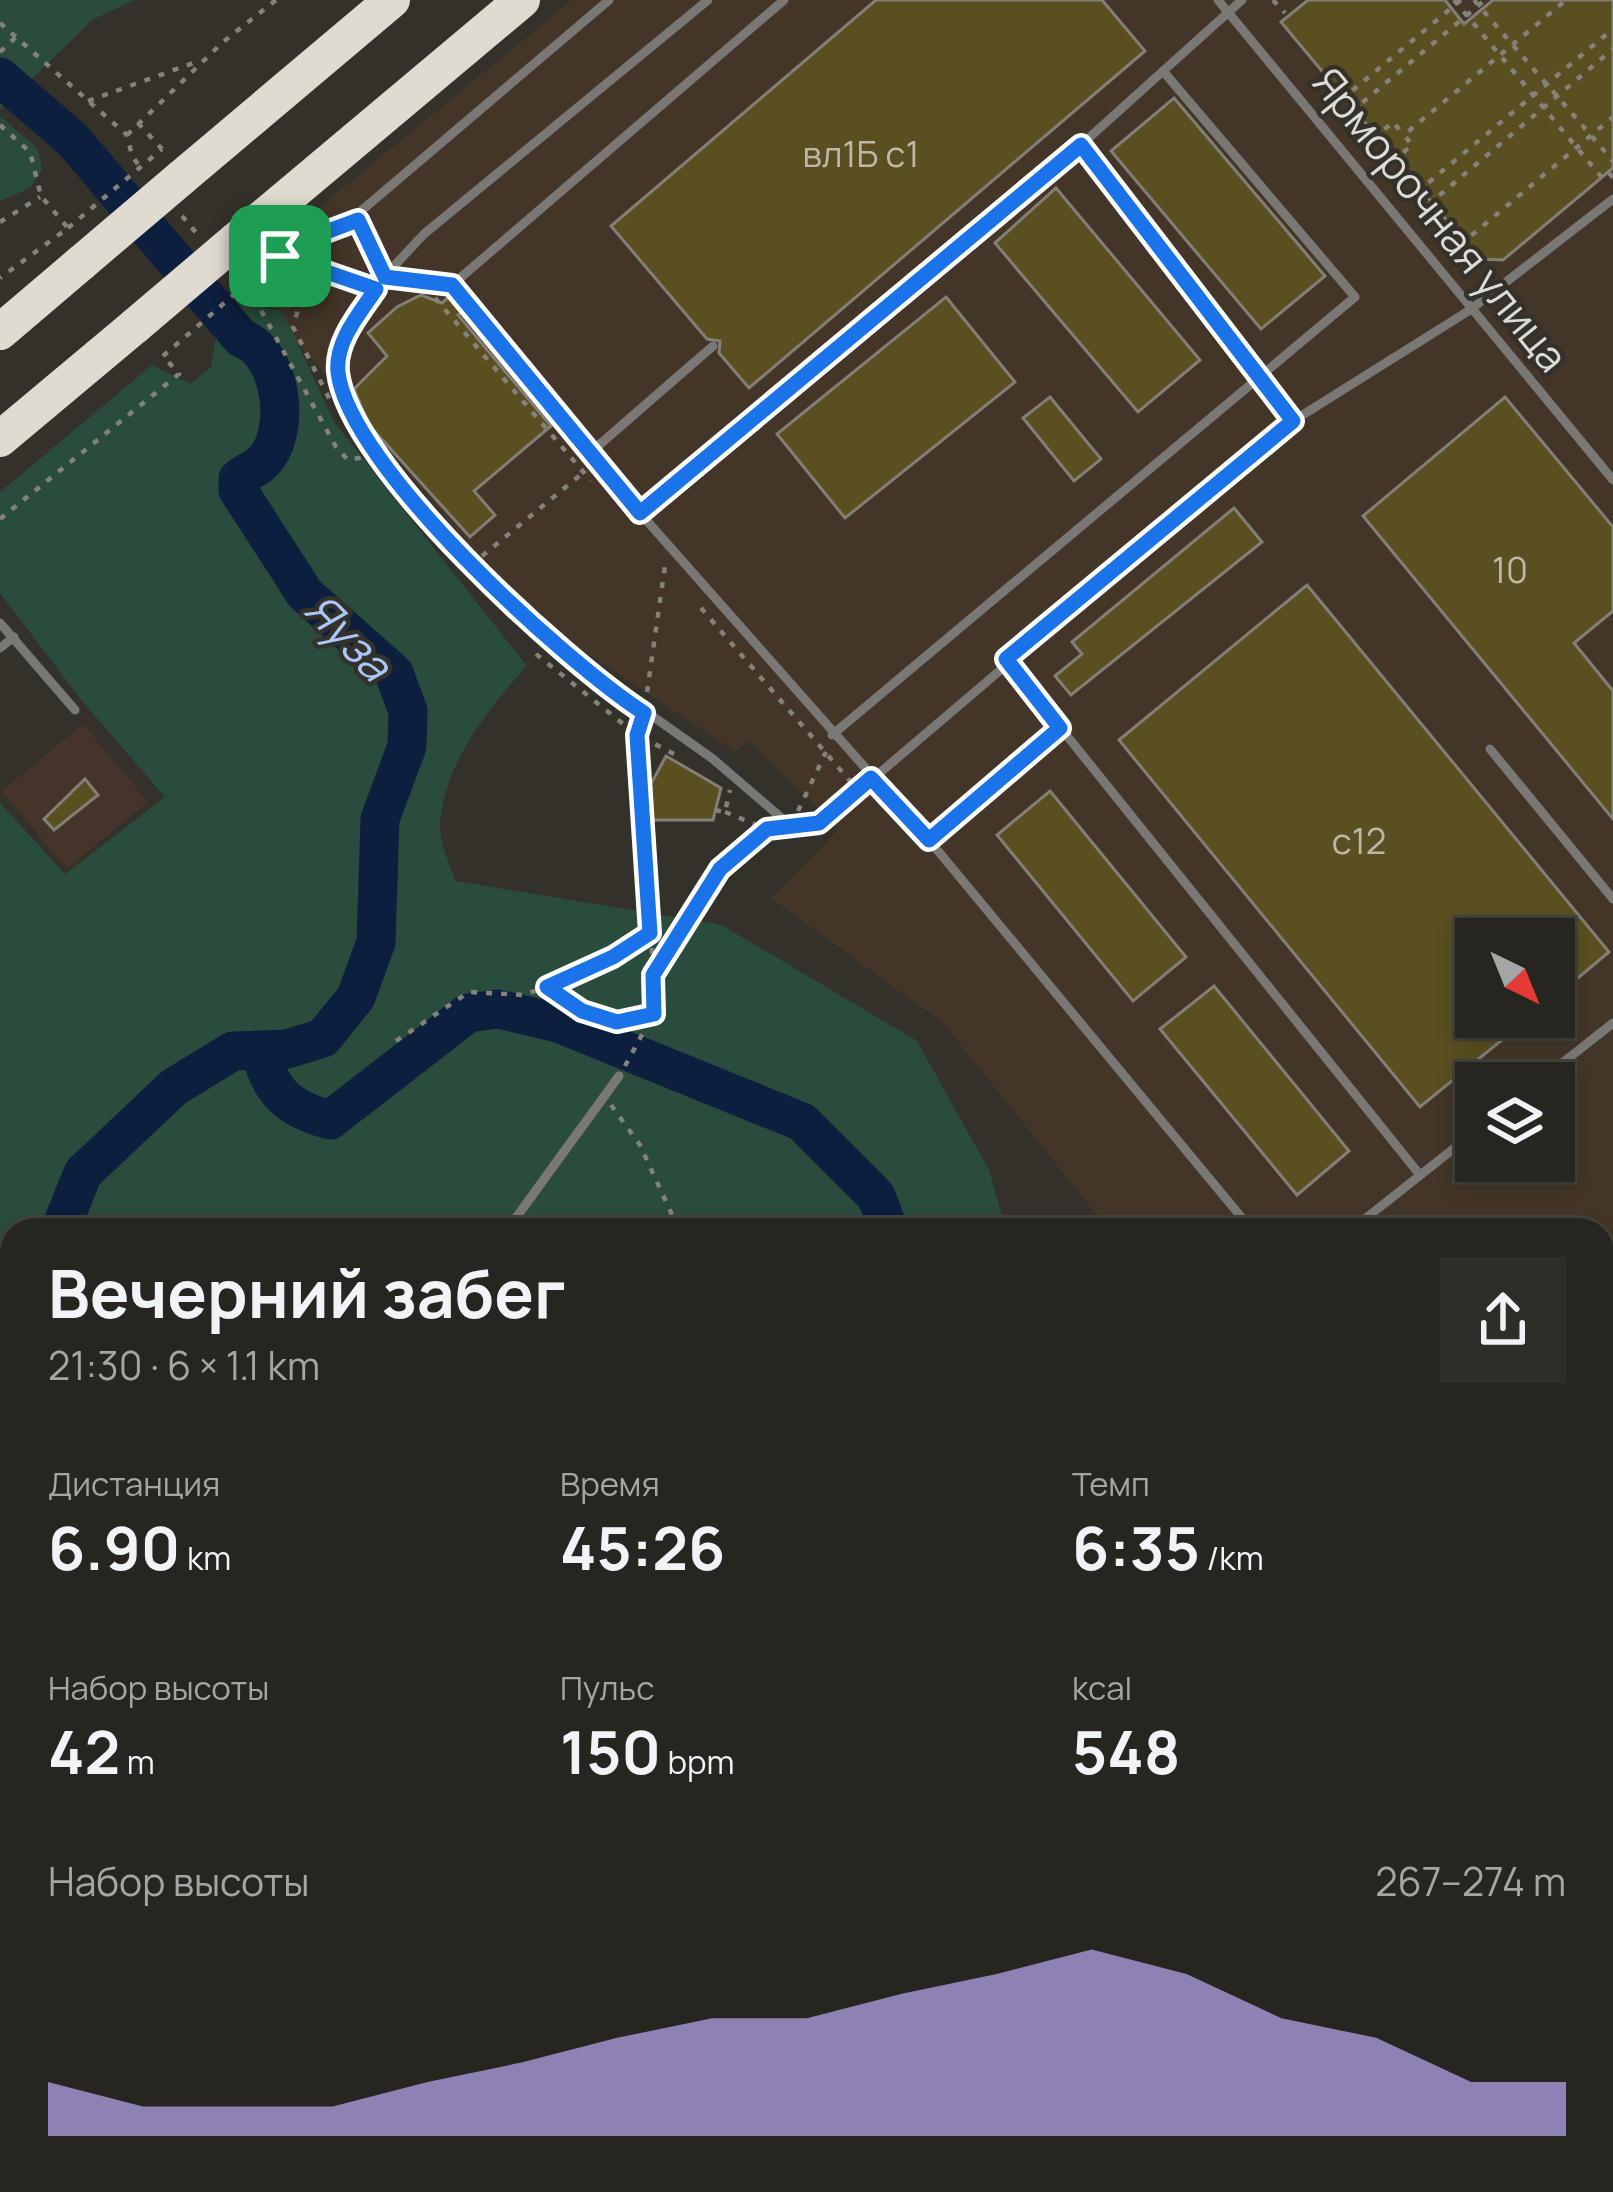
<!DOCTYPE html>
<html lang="ru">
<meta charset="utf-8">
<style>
:root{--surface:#26251f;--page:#2e2d28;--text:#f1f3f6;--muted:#a4a5a4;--line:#42423d;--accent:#bda9f5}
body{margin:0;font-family:Manrope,sans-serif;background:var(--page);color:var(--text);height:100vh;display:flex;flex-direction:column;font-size:45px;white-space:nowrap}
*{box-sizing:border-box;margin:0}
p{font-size:39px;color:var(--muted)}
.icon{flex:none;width:66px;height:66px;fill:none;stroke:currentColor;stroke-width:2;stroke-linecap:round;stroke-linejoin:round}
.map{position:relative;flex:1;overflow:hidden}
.side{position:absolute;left:0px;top:1218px;width:1614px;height:975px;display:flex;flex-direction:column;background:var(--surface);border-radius:36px 36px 0 0;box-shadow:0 6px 18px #0003,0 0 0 3px var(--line)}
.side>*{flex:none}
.needle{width:78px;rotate:137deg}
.fabs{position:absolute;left:1455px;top:918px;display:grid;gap:24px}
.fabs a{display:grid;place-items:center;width:120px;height:120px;border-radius:0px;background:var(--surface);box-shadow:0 6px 18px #0003,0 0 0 3px var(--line);font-size:60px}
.pin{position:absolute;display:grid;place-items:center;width:102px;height:102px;color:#fff;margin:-51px;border-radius:24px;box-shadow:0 6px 18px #0006}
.round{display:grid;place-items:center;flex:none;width:126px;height:126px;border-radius:0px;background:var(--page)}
.summary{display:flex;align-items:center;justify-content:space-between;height:204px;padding:0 48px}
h1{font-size:66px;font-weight:700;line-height:90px}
.stats{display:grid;grid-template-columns:repeat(3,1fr);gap:18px;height:204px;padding:12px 48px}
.stats div{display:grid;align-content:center}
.stats b{font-size:60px;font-weight:700}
.stats small{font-size:33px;font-weight:400}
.stats p{font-size:33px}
.chart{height:336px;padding:24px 48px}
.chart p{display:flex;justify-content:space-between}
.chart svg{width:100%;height:216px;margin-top:12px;fill:var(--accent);opacity:.7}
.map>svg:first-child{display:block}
.commercial{fill:#433628;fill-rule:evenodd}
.industrial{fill:#45342a}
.green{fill:#2a4c3c}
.water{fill:#0d1f3f}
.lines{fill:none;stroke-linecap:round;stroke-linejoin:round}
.river{stroke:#0d1f3f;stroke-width:39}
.building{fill:#594f20;stroke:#817f76;stroke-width:3}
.path{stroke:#84827b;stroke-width:4.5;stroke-dasharray:6 9;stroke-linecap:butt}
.lane{stroke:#7a7874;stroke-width:9}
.highway{stroke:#e0dbd1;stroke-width:36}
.path-bridge{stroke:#84827b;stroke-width:4.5;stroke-dasharray:6 9;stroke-linecap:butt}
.highway-bridge{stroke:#e0dbd1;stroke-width:36}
.route-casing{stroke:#fff;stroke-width:24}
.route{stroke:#1a73e8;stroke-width:15}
.labels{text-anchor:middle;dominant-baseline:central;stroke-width:9;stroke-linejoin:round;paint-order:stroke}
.number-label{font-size:36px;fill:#bbb8a8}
.street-label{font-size:42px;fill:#dcdbd6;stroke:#333129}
.water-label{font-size:45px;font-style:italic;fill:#aac7f9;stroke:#333129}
</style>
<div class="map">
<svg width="1613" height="2192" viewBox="0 0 1613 2192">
<rect width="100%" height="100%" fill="#333129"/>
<!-- commercial -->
<path class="commercial" d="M572 0H1613V1324L1602 1327V1230H1109L943 1023 771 898 839 829 749 740 736 752 565 639 508 592 288 331 282 310 243 296 220 313 327 201ZM1476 939H1554V1017H1476ZM1476 1083H1554V1161H1476Z"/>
<!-- industrial -->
<path class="industrial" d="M83 724 148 802 67 869 2 791Z"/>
<!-- green -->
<g class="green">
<path d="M0 0H134L92 20 0 110Z"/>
<path d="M0 116 38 149 42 170 30 188 0 201Z"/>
<path d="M243 296 268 309 282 310 334 422 527 666C487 710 444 763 440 825 439 841 450 864 455 881L722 925 917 1041 989 1170 1006 1230H12V2181H1602V1707L1613 1710V2192H0V803L65 874 165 797 82 701 0 593V492L152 365 190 384 211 367 216 337 207 324Z"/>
</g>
<!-- water -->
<path class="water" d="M0 62 11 78 93 148 116 180 99 193C80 147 36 130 0 97Z"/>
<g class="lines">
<!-- river -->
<g class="river">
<path d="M0 77 72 139 241 338C282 352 293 433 262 463 254 470 245 472 238 479V490L305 594 394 673 408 711 407 746 380 819 376 942 356 997 323 1038 287 1049 233 1051 174 1087 83 1173 60 1230"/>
<path d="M260 1051C271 1093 289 1109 330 1120L468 1013 498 1009 558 1023 802 1122 876 1196 889 1230"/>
<path d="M0 1336 12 1328"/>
<path d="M0 1860 12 1866"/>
<path d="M162 2181 173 2192"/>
<path d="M860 2192 864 2181"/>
</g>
</g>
<!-- building -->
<g class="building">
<path d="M876 0H1102L1145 51 749 388 719 353 720 341 707 339 611 226Z"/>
<path d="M1308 0H1445L1464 24 1493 0H1613V168L1503 260 1479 259 1281 22Z"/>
<path d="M1174 98 1325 276 1261 329 1111 151Z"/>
<path d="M1056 188 1200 360 1138 412 995 243Z"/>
<path d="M421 295 442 303 450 296 463 312 458 315 551 426 474 491 495 515 470 537 369 425 354 389 387 356 368 333 397 307Z"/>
<path d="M946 297 1015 382 845 518 777 434Z"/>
<path d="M1050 397 1101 459 1074 481 1023 418Z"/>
<path d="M1505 397 1613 527V611L1574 643 1613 691V819L1363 516Z"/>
<path d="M1234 508 1262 542 1071 695 1055 676 1082 654 1072 642Z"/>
<path d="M1307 585 1609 952 1554 998V939H1476V1017H1530L1420 1107 1119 740Z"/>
<path d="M666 756 721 788 713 820H653L651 784Z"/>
<path d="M85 779 98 795 54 830 44 819Z"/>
<path d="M1050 791 1186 957 1133 1001 997 835Z"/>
<path d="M1214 986 1349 1151 1297 1195 1160 1029Z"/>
</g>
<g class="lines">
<!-- path -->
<g class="path">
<path d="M1273 0 1285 13"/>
<path d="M1454 0 1603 179"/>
<path d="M1474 0 1613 161"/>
<path d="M0 23 127 135 132 156 143 171"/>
<path d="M0 52 16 37"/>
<path d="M1341 100 1461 0"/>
<path d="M88 101 199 61"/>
<path d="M1351 112 1485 0"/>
<path d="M138 123 162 149"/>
<path d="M0 125 30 152 41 196 68 228 0 278"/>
<path d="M127 135 223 42 276 0"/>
<path d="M1373 139 1393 122 1404 135"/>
<path d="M1392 162 1412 145 1404 135 1566 0"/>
<path d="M1609 173 1613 178"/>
<path d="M1417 192 1613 29"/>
<path d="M1428 205 1613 49"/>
<path d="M182 216 198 235"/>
<path d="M0 222 40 197"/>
<path d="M1460 245 1613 117"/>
<path d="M280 256 360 283"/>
<path d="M271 263 301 299 293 327 332 404"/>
<path d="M259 273 294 244 347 225"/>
<path d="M233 276 257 303 336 447 348 460 364 457"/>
<path d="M435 298 591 481"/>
<path d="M258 303 268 306 286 296 264 269"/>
<path d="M0 519 179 374 163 356"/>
<path d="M482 556 584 472"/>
<path d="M701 608 850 781"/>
<path d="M536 654 637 735 682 758"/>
<path d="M647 692 665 566"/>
<path d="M715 810 725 812 730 790"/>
<path d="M798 811 826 752"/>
<path d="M725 812 764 828"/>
<path d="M653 975 720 869 772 828"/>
<path d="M549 989 582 1011 617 1022 654 1014"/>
<path d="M396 1041 469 992 523 995 547 987 613 957 649 933"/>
<path d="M625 1066 656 1009 637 738"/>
<path d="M611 1105 640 1145 679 1230"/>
<path d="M1602 2108 1613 2105"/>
<path d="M636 2181 637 2192"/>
<path d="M1066 2192 1070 2181"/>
<path d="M1485 2192 1489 2181"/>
</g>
<!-- lane -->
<g class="lane">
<path d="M708 0 424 234C368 294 310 347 362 430L471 565 544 639 713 759 791 826 819 823 842 805 1293 421 1470 310 1613 199"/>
<path d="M1218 0 1613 480"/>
<path d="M1081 145 1293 421"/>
<path d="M384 277 452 285 784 0"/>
<path d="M384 277 358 221 361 211 609 0"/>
<path d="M452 285 640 513 929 840 1247 1224 1258 1230"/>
<path d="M591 452 713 346"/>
<path d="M640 513 1081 145 1242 0"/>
<path d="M0 623 75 710"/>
<path d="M0 648 14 637"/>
<path d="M1006 660 1420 1175"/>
<path d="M832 735 1355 297 1163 71"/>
<path d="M1490 749 1613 899"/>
<path d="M929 840 1060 728"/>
<path d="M1537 1083 1613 1023"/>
<path d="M507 1230 619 1076"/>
<path d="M1351 1230 1476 1131"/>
<path d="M0 1958 12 1950"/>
</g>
<!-- highway -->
<g class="highway">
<path d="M181 178 392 0"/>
<path d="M235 241 522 0"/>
<path d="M0 332 81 263"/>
<path d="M0 439 135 326"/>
</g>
<!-- path-bridge -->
<g class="path-bridge">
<path d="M68 228 162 149"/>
<path d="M163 356 259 273"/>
</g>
<!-- highway-bridge -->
<g class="highway-bridge">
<path d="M81 263 181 178"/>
<path d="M135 326 235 241"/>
</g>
</g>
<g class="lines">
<defs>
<path id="route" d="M1081 145 1293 421 1006 659 1060 728 929 840 871 778 819 823 767 829 720 869 653 975 654 1014 617 1022 582 1011 547 987 613 957 650 933 637 735 644 713C565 662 348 465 338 372 335 341 360 313 376 289L280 256 294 244 358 220 385 277 452 285 640 513Z"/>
</defs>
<!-- route casing -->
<use href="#route" class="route-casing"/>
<!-- route -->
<use href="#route" class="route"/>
</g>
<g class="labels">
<!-- number labels -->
<g class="number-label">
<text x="861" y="153">вл1Б с1</text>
<text x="1510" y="569">10</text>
<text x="1359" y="840">с12</text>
</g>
<!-- street labels -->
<g class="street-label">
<text transform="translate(1441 219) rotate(51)">Ярморочная улица</text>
</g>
<!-- water labels -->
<g class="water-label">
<text transform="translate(349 636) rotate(46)">Яуза</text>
</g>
</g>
</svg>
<div class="fabs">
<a><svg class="needle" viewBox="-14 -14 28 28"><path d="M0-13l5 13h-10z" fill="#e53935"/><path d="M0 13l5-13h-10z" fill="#a4a5a4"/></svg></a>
<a><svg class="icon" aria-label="layers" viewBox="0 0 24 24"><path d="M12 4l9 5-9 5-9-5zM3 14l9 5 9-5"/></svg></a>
</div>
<div class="pin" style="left:280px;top:256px;background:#1e9e55"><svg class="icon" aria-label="arrive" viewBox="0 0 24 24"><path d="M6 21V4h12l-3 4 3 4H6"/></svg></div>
<section class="side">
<div class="summary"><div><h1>Вечерний забег</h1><p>21:30 · 6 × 1.1 km</p></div><a class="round"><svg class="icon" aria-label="share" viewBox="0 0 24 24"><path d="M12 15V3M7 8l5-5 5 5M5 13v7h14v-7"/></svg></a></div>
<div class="stats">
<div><p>Дистанция</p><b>6.90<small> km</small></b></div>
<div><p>Время</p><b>45:26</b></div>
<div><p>Темп</p><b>6:35<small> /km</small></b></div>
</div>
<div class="stats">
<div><p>Набор высоты</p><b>42<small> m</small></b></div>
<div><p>Пульс</p><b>150<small> bpm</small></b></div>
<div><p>kcal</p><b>548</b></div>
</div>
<div class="chart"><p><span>Набор высоты</span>267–274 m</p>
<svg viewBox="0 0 160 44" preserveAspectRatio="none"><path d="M0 44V33L10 38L20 38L30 38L40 33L50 29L60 24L70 20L80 20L90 15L100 11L110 6L120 11L130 20L140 24L150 33L160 33V44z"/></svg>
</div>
</section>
</div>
